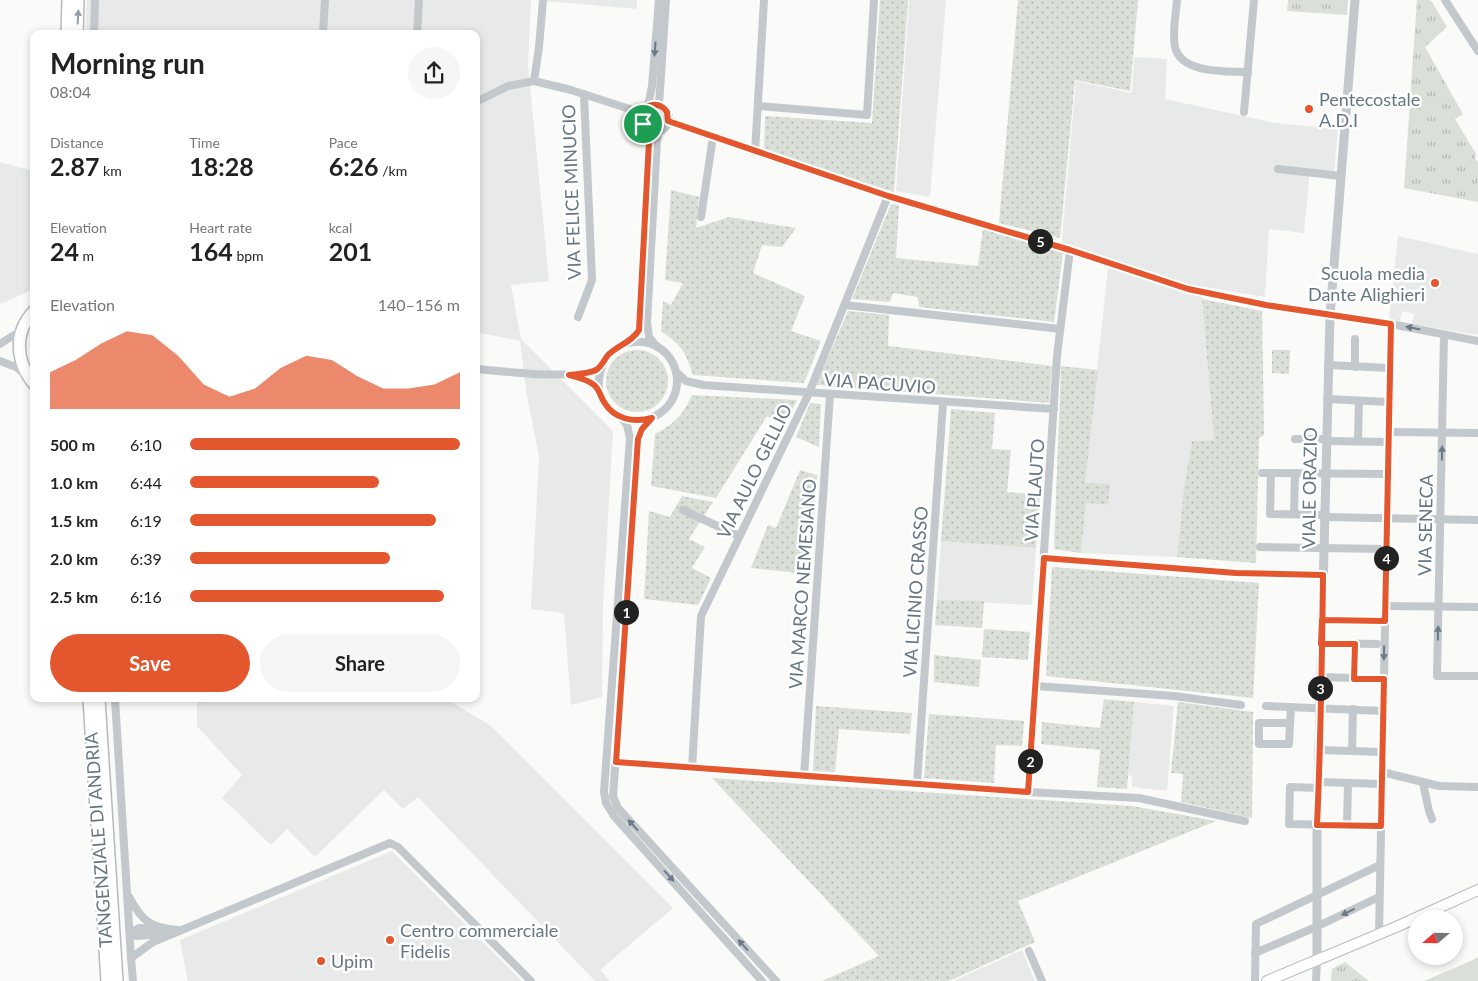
<!DOCTYPE html>
<meta charset="utf-8">
<style>
:root{--surface:#fff;--page:#f6f6f6;--text:#222;--muted:#767676;--accent:#e4572e}
body{margin:0;font-family:Lato,sans-serif;background:var(--page);color:var(--text);height:100vh;display:flex;flex-direction:column;font-size:19px;white-space:nowrap}
*{box-sizing:border-box;margin:0}
p{font-size:16px;color:var(--muted)}
.icon{flex:none;width:28px;height:28px;fill:none;stroke:currentColor;stroke-width:2;stroke-linecap:round;stroke-linejoin:round}
.map{position:relative;flex:1;overflow:hidden}
.details{position:absolute;left:30px;top:30px;width:450px;height:672px;display:flex;flex-direction:column;background:var(--surface);border-radius:10px;box-shadow:0 2px 8px #0003}
.details>*{flex:none}
.needle{width:32px;rotate:250deg}
.controls{position:absolute;left:1408px;top:910px;display:grid;gap:10px}
.controls a{display:grid;place-items:center;width:55px;height:55px;border-radius:50%;background:var(--surface);box-shadow:0 2px 8px #0003;font-size:25px}
.pin{position:absolute;display:grid;place-items:center;width:42px;height:42px;color:#fff;margin:-21px;border:2px solid #fff;border-radius:50%;box-shadow:0 1px 5px #0007}
.km{position:absolute;width:25px;height:25px;margin:-12px;border-radius:50%;background:#222;color:#fff;font-size:14px;line-height:25px;text-align:center}
.round{display:grid;place-items:center;flex:none;width:52px;height:52px;border-radius:26px;background:var(--page)}
.summary{display:flex;align-items:center;justify-content:space-between;height:85px;padding:0 20px}
h1{font-size:28px;font-weight:700;line-height:38px}
.stats{display:grid;grid-template-columns:repeat(3,1fr);gap:8px;height:85px;padding:5px 20px}
.stats div{display:grid;align-content:center}
.stats b{font-size:25px;font-weight:700}
.stats small{font-size:14px;font-weight:400}
.stats p{font-size:14px}
.chart{height:140px;padding:10px 20px}
.chart p{display:flex;justify-content:space-between}
.chart svg{width:100%;height:90px;margin-top:5px;fill:var(--accent);opacity:.7}
.cta{display:flex;gap:10px;margin-top:auto;padding:10px 20px}
.cta a{flex:1;height:58px;border-radius:30px;background:var(--accent);color:#fff;font-size:20px;font-weight:700;line-height:58px;text-align:center}
.cta a+a{background:var(--page);color:var(--text)}
ul{padding:0 20px;list-style:none;font-size:16px}
li{display:grid;grid-template-columns:80px 60px 1fr;align-items:center;height:38px}
li i{height:12px;border-radius:6px;background:var(--accent)}
.map>svg:first-child{display:block}
.built{fill:#e8e9e9}
.grass{fill:url(#grass-dots)}
.park{fill:url(#park-tufts)}
.pitch{fill:#dadfd7}
.lines{fill:none;stroke-linecap:round;stroke-linejoin:round}
.secondary-casing{stroke:#b3babf;stroke-width:12}
.primary-casing{stroke:#b5babe;stroke-width:14}
.minor{stroke:#c3c8cc;stroke-width:8}
.tertiary{stroke:#c3c8cc;stroke-width:9}
.secondary{stroke:#fff;stroke-width:10}
.primary{stroke:#fff;stroke-width:11}
.oneway{fill:#939fa8}
.oneway2{fill:#6a7a87}
.route-casing{stroke:#fff;stroke-width:10}
.route{stroke:#e4572e;stroke-width:6}
.poi-dot{fill:#e4572e;stroke:#fff;stroke-width:2}
.labels{text-anchor:middle;dominant-baseline:central;stroke-width:5;stroke-linejoin:round;paint-order:stroke}
.poi-label{font-size:18px;fill:#657683;stroke:#fff;text-anchor:start}
.street-label{font-size:18px;fill:#657683;stroke:#fff}
</style>
<div class="map">
<svg width="1478" height="981" viewBox="0 0 1478 981">
<defs>
<pattern id="grass-dots" width="8" height="8" patternUnits="userSpaceOnUse" patternTransform="scale(1.25)"><rect width="8" height="8" fill="#dadfd7"/><path d="M2 2h.1M6 6h.1" fill="none" stroke="#b4b9b4" stroke-width="1.8" stroke-linecap="round"/></pattern>
<pattern id="park-tufts" width="24" height="20" patternUnits="userSpaceOnUse" patternTransform="scale(1.25)"><rect width="24" height="20" fill="#dadfd7"/><path d="M3 7l-1-3M5 7V3M7 7l1-3M15 17l-1-3M17 17v-4M19 17l1-3" fill="none" stroke="#b4b9b4"/></pattern>
</defs>
<rect width="100%" height="100%" fill="#fafaf8"/>
<!-- built -->
<g class="built">
<path d="M87 0H531L528 65 549 281 511 285 521 339 613 431 603 604 602 697 571 705 564 613 531 609 539 457 526 390 520 341 476 332V34H85Z"/>
<path d="M533 0H637V9Z"/>
<path d="M909 0H946L930 197 896 191Z"/>
<path d="M1134 57 1167 59 1165 99 1276 123 1338 129 1334 173 1310 170 1304 233 1269 229 1265 297 1205 287 1202 299 1214 440 1192 441 1184 487 1177 557 1081 553 1086 503 1108 505 1085 483 1108 267 1063 253 1062 242 1063 226 1076 81 1132 93Z"/>
<path d="M0 162 34 171V289L0 304Z"/>
<path d="M1398 236 1478 254V335L1412 324 1414 314 1402 311 1400 321 1389 319Z"/>
<path d="M941 541 1036 548 1032 605 937 600Z"/>
<path d="M197 699H446L490 725 673 908 600 970 610 981H595L418 797 403 809 384 790 315 857 287 829 271 845 222 798 242 775 197 726Z"/>
<path d="M1134 702 1174 706 1167 791 1132 787V776L1128 775Z"/>
<path d="M392 851 522 981H188L180 940Z"/>
<path d="M1022 950 1035 981H953Z"/>
</g>
<!-- grass -->
<g class="grass">
<path d="M880 0H908L894 192 764 151 765 116 872 123Z"/>
<path d="M1018 0H1138L1130 91 1075 80 1060 238 999 223Z"/>
<path d="M671 190 699 197 696 228 729 217 796 228 782 247 762 245 753 273 805 296 791 331 821 341 804 383 693 375C686 352 681 345 661 331L663 301 671 305 683 283 665 280Z"/>
<path d="M891 204 899 205 896 258 978 266 983 228 1063 253 1054 322 919 307 918 297 893 293 890 302 852 299Z"/>
<path d="M1202 299 1262 311 1264 435 1259 438 1256 563 1177 557 1184 487 1192 441 1214 440Z"/>
<path d="M848 311 889 315 888 346 1052 366 1049 403 816 385Z"/>
<circle cx="637" cy="381" r="31"/>
<path d="M1272 350H1290L1289 374 1272 373Z"/>
<path d="M1061 366 1098 370 1085 483 1110 484 1108 505 1086 503 1081 553 1054 549Z"/>
<path d="M692 395 797 400 784 426 767 416 716 498 651 486 655 434C676 423 682 416 692 395Z"/>
<path d="M810 403 821 404 819 447 796 437Z"/>
<path d="M951 409 995 413 992 449 1011 450 1007 492 1040 495 1036 548 941 541Z"/>
<path d="M800 470 817 475 808 574 751 568 768 525 776 528Z"/>
<path d="M682 496 713 502 689 539 705 547 692 568 711 578 698 605 644 599 649 511 670 517Z"/>
<path d="M1052 567 1259 583 1253 698 1046 676Z"/>
<path d="M937 600 984 601 982 628 935 625Z"/>
<path d="M984 629 1030 632 1028 660 982 657Z"/>
<path d="M934 655 981 660 979 687 934 682Z"/>
<path d="M1104 699 1134 702 1127 789 1097 787 1100 750 1041 744 1042 722 1100 728Z"/>
<path d="M1178 702 1253 712 1252 818 1181 802 1183 774 1171 773Z"/>
<path d="M816 706 912 713 910 734 839 729 835 772 813 771Z"/>
<path d="M929 714 1024 721 1022 746 996 745 994 783 924 778Z"/>
<path d="M712 778 1132 806 1216 821 1018 901 1035 942 949 981H822L879 956Z"/>
</g>
<!-- park -->
<g class="park">
<path d="M1288 0H1348L1347 15 1287 11Z"/>
<path d="M1417 0H1429L1432 2 1447 27 1425 47 1463 114 1455 119 1476 154 1475 158 1478 163V202L1404 188Z"/>
<path d="M1345 962 1369 981H1331L1332 969Z"/>
</g>
<!-- pitch -->
<path class="pitch" d="M1478 957V981H1424L1473 960Z"/>
<g class="lines">
<defs>
<path id="secondary" d="M1267 981 1396 927 1478 890"/>
<g id="primary">
<path d="M67 34 68 0"/>
<path d="M77 34 78 0"/>
<path d="M34 311C13 333 16 362 34 384"/>
<path d="M89 699 107 981"/>
<path d="M99 699 117 981"/>
</g>
</defs>
<!-- secondary casing -->
<use href="#secondary" class="secondary-casing"/>
<!-- primary casing -->
<use href="#primary" class="primary-casing"/>
<!-- minor -->
<g class="minor">
<path d="M1177 0C1176 14 1172 33 1175 47 1181 74 1227 71 1248 72"/>
<path d="M1445 0 1478 51"/>
<path d="M94 34 95 0"/>
<path d="M323 34 325 0"/>
<path d="M417 34 419 0"/>
<path d="M534 81 539 47 543 0"/>
<path d="M476 102 508 86 534 81 571 90 642 113"/>
<circle cx="655" cy="118" r="14"/>
<path d="M659 105 666 0"/>
<path d="M648 106 652 86 659 0"/>
<path d="M758 106 867 115 874 0"/>
<path d="M1244 112 1254 0"/>
<path d="M668 121 888 196 1070 250 1188 289 1266 305 1391 324 1478 341"/>
<path d="M755 152 764 0"/>
<path d="M1278 169 1341 176"/>
<path d="M701 217 713 137"/>
<path d="M845 305 1060 329"/>
<path d="M578 317 592 280 584 94"/>
<path d="M1444 335 1437 676H1478"/>
<path d="M626 342 637 333 640 323 649 141 645 128"/>
<path d="M0 344 22 330"/>
<path d="M657 347 649 337 647 322 657 140 659 131"/>
<path d="M0 361 16 367 26 375"/>
<path d="M1328 365 1390 368"/>
<path d="M1355 367V339"/>
<path d="M476 369C503 371 582 382 601 366"/>
<path d="M676 372 686 381 703 385 1054 409"/>
<path d="M569 375C577 377 586 379 593 384 599 389 600 395 603 401 609 410 619 418 630 420 644 423 658 417 668 406 674 399 678 388 677 378 671 326 594 330 599 391"/>
<path d="M1327 399 1389 402"/>
<path d="M621 417 627 425 630 438 604 792 606 803 614 816 762 981"/>
<path d="M652 418 642 429 638 439 613 797 618 808 776 981"/>
<path d="M1389 432 1478 433"/>
<path d="M1295 439H1327"/>
<path d="M1327 441 1389 442"/>
<path d="M1358 441 1359 401"/>
<path d="M1262 473 1389 474"/>
<path d="M1271 473 1270 514 1324 515"/>
<path d="M683 510 739 536"/>
<path d="M1294 514 1295 473"/>
<path d="M1324 517 1478 520"/>
<path d="M1260 547 1386 549"/>
<path d="M1044 558 1236 573 1323 575"/>
<path d="M1385 606 1478 607"/>
<path d="M1322 620 1385 621"/>
<path d="M1321 643 1377 644"/>
<path d="M1321 677 1384 679"/>
<path d="M1354 679 1355 644"/>
<path d="M1036 686 1174 696 1241 705"/>
<path d="M115 699 131 958"/>
<path d="M1266 706 1383 711"/>
<path d="M1290 723H1259V744H1289L1291 707"/>
<path d="M1319 750 1382 752"/>
<path d="M1352 751 1353 709"/>
<path d="M616 762 1028 792 1139 798 1245 821"/>
<path d="M692 768 701 616 809 393 888 196"/>
<path d="M1382 772 1439 786 1478 787"/>
<path d="M804 776 830 394"/>
<path d="M1319 782 1382 784"/>
<path d="M917 783 943 403"/>
<path d="M1423 783 1429 811 1432 819"/>
<path d="M1318 788 1290 787 1289 824 1381 826"/>
<path d="M1028 792 1057 356 1070 250"/>
<path d="M1347 825 1348 783"/>
<path d="M129 897C142 921 150 928 178 930"/>
<path d="M162 929 139 928 130 933 136 936 163 934"/>
<path d="M1379 934 1391 324"/>
<path d="M1029 951 1042 981"/>
<path d="M1255 953 1316 927 1379 897"/>
<path d="M133 981 131 958 153 942 390 843 398 847 531 981"/>
<path d="M1255 981 1256 924 1380 865"/>
<path d="M1316 981 1317 960"/>
</g>
<!-- tertiary -->
<path class="tertiary" d="M1317 960V825L1330 316 1355 0"/>
<!-- secondary -->
<use href="#secondary" class="secondary"/>
<!-- primary -->
<use href="#primary" class="primary"/>
</g>
<!-- one-way arrows -->
<defs><path id="oneway-solid" d="M-6-.8H1V-3.2L6.5 0L1 3.2V.8H-6Z" transform="scale(1.25)"/></defs>
<use class="oneway" href="#oneway-solid" transform="translate(78 17) rotate(-87)"/>
<g class="oneway2">
<use href="#oneway-solid" transform="translate(655 49) rotate(94)"/>
<use href="#oneway-solid" transform="translate(1413 328) rotate(-169)"/>
<use href="#oneway-solid" transform="translate(1442 453) rotate(-89)"/>
<use href="#oneway-solid" transform="translate(1438 633) rotate(-89)"/>
<use href="#oneway-solid" transform="translate(1384 653) rotate(91)"/>
<use href="#oneway-solid" transform="translate(633 825) rotate(-132)"/>
<use href="#oneway-solid" transform="translate(669 876) rotate(48)"/>
<use href="#oneway-solid" transform="translate(1348 912) rotate(154)"/>
<use href="#oneway-solid" transform="translate(743 945) rotate(-132)"/>
</g>
<g class="lines">
<defs>
<path id="route" d="M643 124 646 128 649 141 639 330C632 342 618 345 608 355 604 360 602 366 596 370 588 374 577 374 569 375 577 377 587 379 594 385 600 390 600 396 604 402 614 419 633 423 652 418L642 429 638 439 616 762 1028 792 1044 558 1236 573 1323 575C1322 658 1321 742 1317 825L1381 826 1384 679H1354L1355 644H1321L1322 620 1385 621 1391 324 1266 305 1188 289 1070 250 888 196 668 121 667 112C657 97 637 107 643 124"/>
</defs>
<!-- route casing -->
<use href="#route" class="route-casing"/>
<!-- route -->
<use href="#route" class="route"/>
</g>
<!-- markers -->
<g class="poi-dot">
<circle cx="1309" cy="109" r="5"/>
<circle cx="1435" cy="283" r="5"/>
<circle cx="390" cy="940" r="5"/>
<circle cx="321" cy="961" r="5"/>
</g>
<g class="labels">
<!-- poi labels -->
<g class="poi-label">
<text x="1319" y="99">Pentecostale<tspan x="1319" dy="21">A.D.I</tspan></text>
<text x="1425" y="273" text-anchor="end">Scuola media<tspan x="1425" dy="21">Dante Alighieri</tspan></text>
<text x="400" y="930">Centro commerciale<tspan x="400" dy="21">Fidelis</tspan></text>
<text x="331" y="961">Upim</text>
</g>
<!-- street labels -->
<g class="street-label">
<text transform="translate(571 192) rotate(-92)">VIA FELICE MINUCIO</text>
<text transform="translate(880 383) rotate(4)">VIA PACUVIO</text>
<text transform="translate(754 471) rotate(-64)">VIA AULO GELLIO</text>
<text transform="translate(1309 488) rotate(-89)">VIALE ORAZIO</text>
<text transform="translate(1034 490) rotate(-86)">VIA PLAUTO</text>
<text transform="translate(1425 525) rotate(-89)">VIA SENECA</text>
<text transform="translate(802 584) rotate(-86)">VIA MARCO NEMESIANO</text>
<text transform="translate(915 592) rotate(-86)">VIA LICINIO CRASSO</text>
<text transform="translate(98 840) rotate(-94)">TANGENZIALE DI ANDRIA</text>
</g>
</g>
</svg>
<div class="controls">
<a><svg class="needle" viewBox="-14 -14 28 28"><path d="M0-13l5 13h-10z" fill="#e53935"/><path d="M0 13l5-13h-10z" fill="#767676"/></svg></a>
</div>
<div class="pin" style="left:643px;top:124px;background:#1e9e55"><svg class="icon" aria-label="arrive" viewBox="0 0 24 24"><path d="M6 21V4h12l-3 4 3 4H6"/></svg></div>
<b class="km" style="left:626px;top:612px">1</b>
<b class="km" style="left:1030px;top:761px">2</b>
<b class="km" style="left:1320px;top:688px">3</b>
<b class="km" style="left:1386px;top:558px">4</b>
<b class="km" style="left:1040px;top:241px">5</b>
<section class="details">
<div class="summary"><div><h1>Morning run</h1><p>08:04</p></div><a class="round"><svg class="icon" aria-label="share" viewBox="0 0 24 24"><path d="M12 15V3M7 8l5-5 5 5M5 13v7h14v-7"/></svg></a></div>
<div class="stats">
<div><p>Distance</p><b>2.87<small> km</small></b></div>
<div><p>Time</p><b>18:28</b></div>
<div><p>Pace</p><b>6:26<small> /km</small></b></div>
</div>
<div class="stats">
<div><p>Elevation</p><b>24<small> m</small></b></div>
<div><p>Heart rate</p><b>164<small> bpm</small></b></div>
<div><p>kcal</p><b>201</b></div>
</div>
<div class="chart"><p><span>Elevation</span>140–156 m</p>
<svg viewBox="0 0 160 44" preserveAspectRatio="none"><path d="M0 44V26L10 20L20 12L30 6L40 8L50 18L60 32L70 38L80 34L90 24L100 18L110 20L120 28L130 34L140 34L150 32L160 26V44z"/></svg>
</div>
<ul>
<li><b>500 m</b>6:10<i style="width:100%"></i></li>
<li><b>1.0 km</b>6:44<i style="width:70%"></i></li>
<li><b>1.5 km</b>6:19<i style="width:91%"></i></li>
<li><b>2.0 km</b>6:39<i style="width:74%"></i></li>
<li><b>2.5 km</b>6:16<i style="width:94%"></i></li>
</ul>
<div class="cta"><a>Save</a><a>Share</a></div>
</section>
</div>
